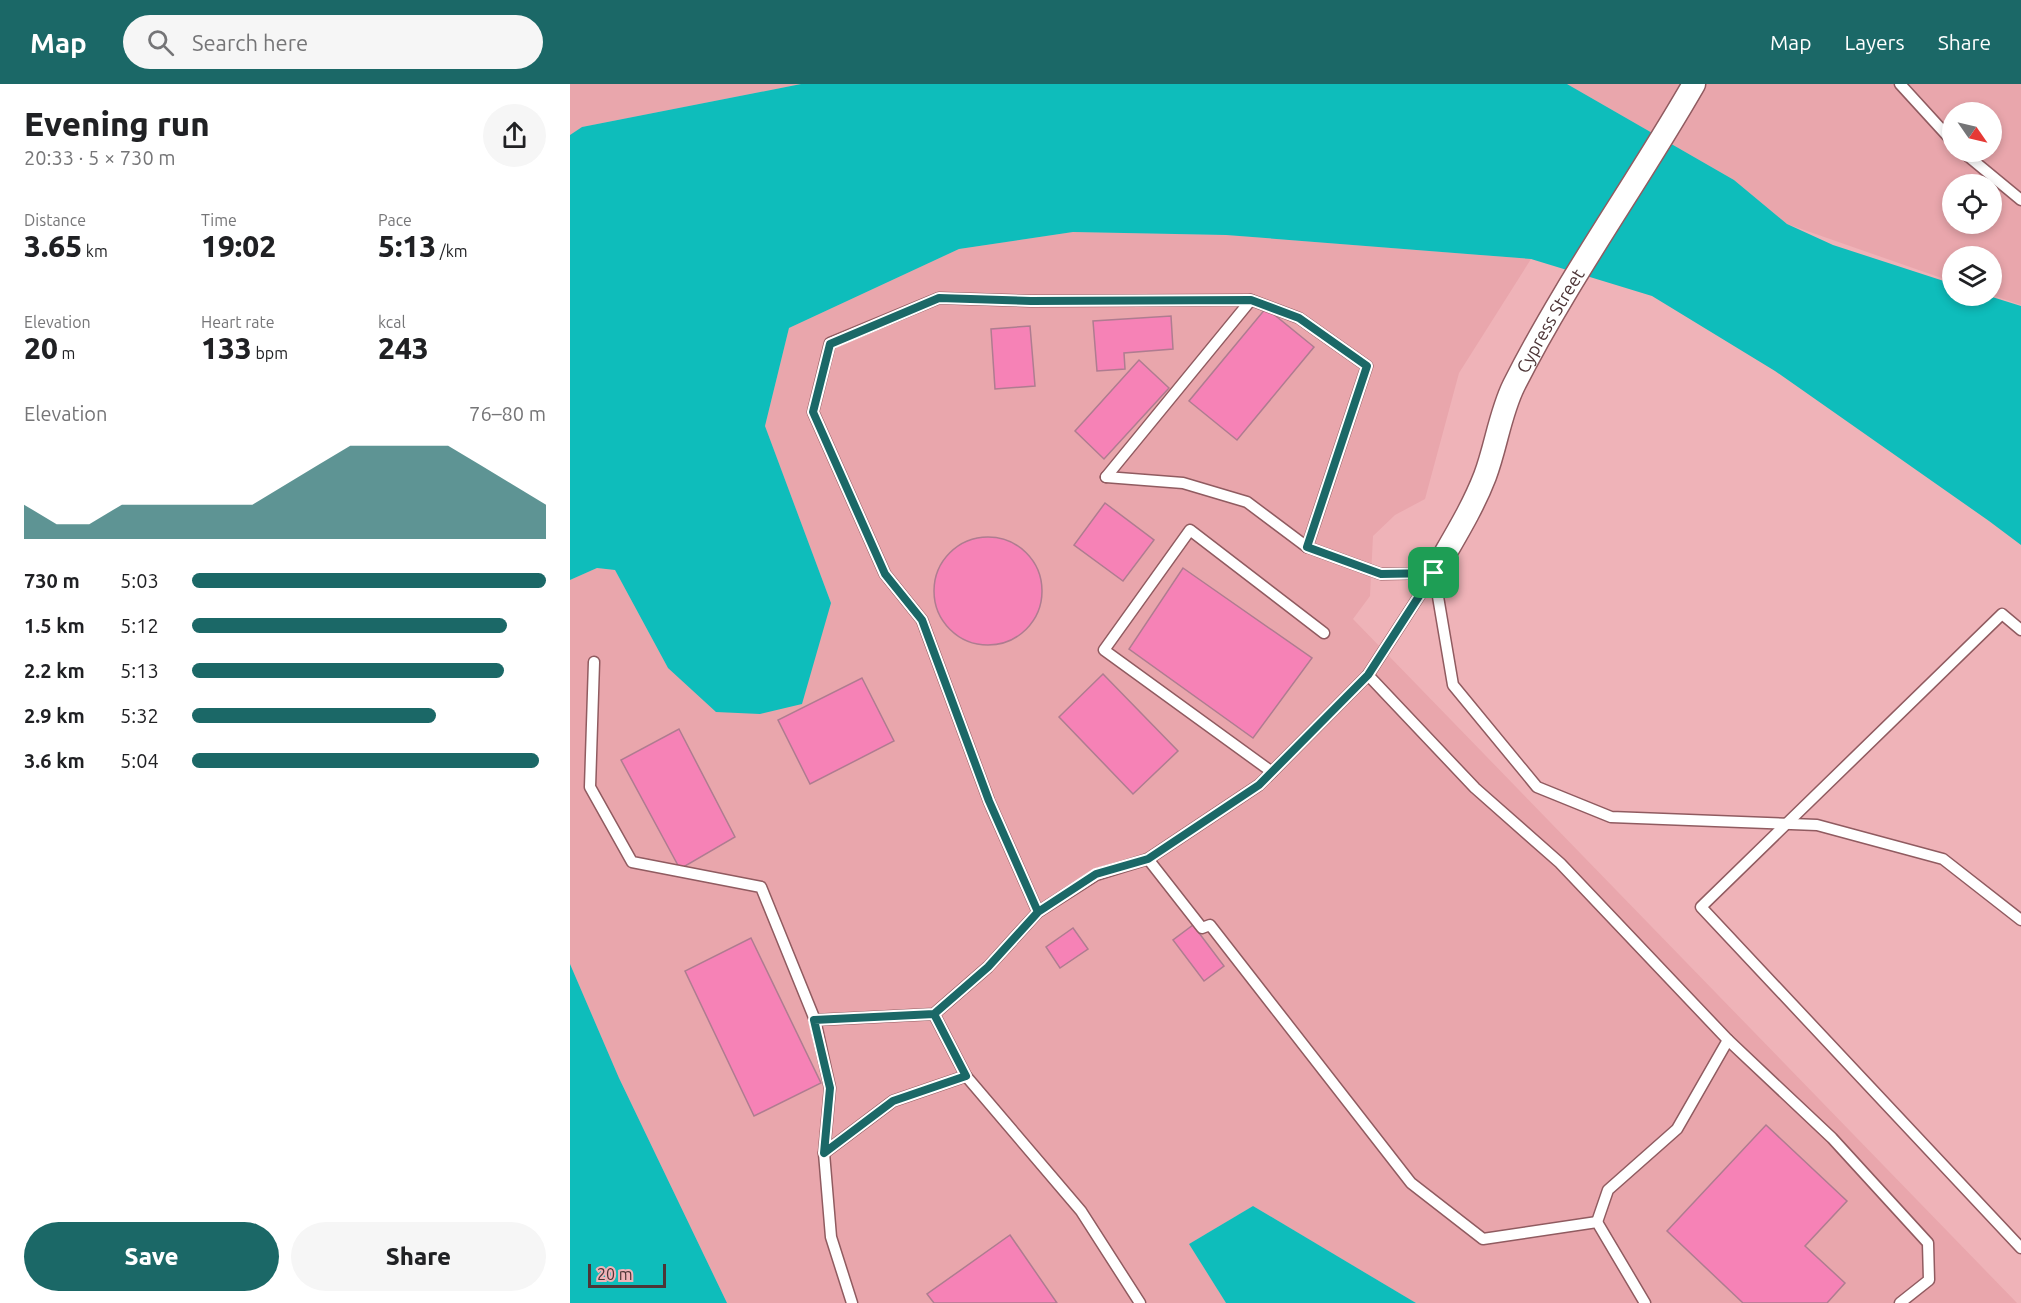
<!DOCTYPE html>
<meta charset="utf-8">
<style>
:root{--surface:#fff;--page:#f6f6f6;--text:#202124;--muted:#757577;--accent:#1b6867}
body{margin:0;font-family:Ubuntu,sans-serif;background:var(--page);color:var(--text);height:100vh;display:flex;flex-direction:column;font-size:22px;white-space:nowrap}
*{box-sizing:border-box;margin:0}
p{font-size:20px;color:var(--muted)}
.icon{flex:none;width:33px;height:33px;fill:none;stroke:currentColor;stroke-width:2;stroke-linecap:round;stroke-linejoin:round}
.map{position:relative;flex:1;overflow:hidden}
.details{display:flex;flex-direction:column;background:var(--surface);width:570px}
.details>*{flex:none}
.needle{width:39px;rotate:124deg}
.controls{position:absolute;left:1372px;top:18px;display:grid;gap:12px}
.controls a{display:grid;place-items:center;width:60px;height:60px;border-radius:50%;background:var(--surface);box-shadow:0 3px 9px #0003;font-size:30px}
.scale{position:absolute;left:18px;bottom:15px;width:78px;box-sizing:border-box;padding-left:6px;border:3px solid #4d3537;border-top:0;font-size:16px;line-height:21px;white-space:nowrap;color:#4d3537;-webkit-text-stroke:4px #efb3b8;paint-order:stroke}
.pin{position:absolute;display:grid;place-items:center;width:51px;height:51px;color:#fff;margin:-26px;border-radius:12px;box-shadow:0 3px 9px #0006}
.round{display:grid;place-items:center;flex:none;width:63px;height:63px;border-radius:32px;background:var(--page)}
.summary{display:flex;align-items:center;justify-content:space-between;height:102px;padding:0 24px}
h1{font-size:33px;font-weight:800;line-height:45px}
.metrics{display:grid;grid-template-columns:repeat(3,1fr);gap:9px;height:102px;padding:6px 24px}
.metrics div{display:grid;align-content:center}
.metrics b{font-size:30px;font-weight:800}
.metrics small{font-size:16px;font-weight:400}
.metrics p{font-size:16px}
.chart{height:168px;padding:12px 24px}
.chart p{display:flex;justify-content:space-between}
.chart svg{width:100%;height:108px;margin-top:6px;fill:var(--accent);opacity:.7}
.action{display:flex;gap:12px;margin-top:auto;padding:12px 24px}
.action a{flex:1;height:69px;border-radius:36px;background:var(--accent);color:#fff;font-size:24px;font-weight:800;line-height:69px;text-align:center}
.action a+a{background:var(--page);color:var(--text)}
ul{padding:0 24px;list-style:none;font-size:20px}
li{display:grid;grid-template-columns:96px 72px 1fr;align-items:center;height:45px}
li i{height:15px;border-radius:8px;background:var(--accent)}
header{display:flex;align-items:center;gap:36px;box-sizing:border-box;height:84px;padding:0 30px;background:var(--accent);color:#fff}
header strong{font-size:28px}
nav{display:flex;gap:33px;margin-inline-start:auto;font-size:21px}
.search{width:420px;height:54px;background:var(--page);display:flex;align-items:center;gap:15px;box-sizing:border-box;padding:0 21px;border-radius:33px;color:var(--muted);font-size:22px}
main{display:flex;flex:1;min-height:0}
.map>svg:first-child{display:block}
.built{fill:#e9a6ac;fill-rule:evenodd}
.water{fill:#0ebdbb}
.building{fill:#f682b6;stroke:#af7c90;stroke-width:1.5}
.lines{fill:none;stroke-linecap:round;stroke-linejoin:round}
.lane-casing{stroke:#905b60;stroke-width:13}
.street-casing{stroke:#905b60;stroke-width:25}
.lane{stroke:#fff;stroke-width:10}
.street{stroke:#fff;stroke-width:22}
.route-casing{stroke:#fff;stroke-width:12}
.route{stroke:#1b6867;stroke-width:8}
.labels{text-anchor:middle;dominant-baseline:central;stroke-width:4.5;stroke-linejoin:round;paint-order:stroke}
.street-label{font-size:18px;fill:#4d3537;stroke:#efb3b8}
</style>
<header>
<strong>Map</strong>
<div class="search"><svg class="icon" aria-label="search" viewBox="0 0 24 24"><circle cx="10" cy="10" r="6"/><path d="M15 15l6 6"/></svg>Search here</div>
<nav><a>Map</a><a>Layers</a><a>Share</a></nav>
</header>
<main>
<section class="details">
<div class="summary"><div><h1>Evening run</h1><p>20:33 · 5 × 730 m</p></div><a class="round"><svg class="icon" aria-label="share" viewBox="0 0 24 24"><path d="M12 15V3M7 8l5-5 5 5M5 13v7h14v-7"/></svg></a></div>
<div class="metrics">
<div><p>Distance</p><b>3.65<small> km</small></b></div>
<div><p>Time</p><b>19:02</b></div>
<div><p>Pace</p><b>5:13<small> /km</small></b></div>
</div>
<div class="metrics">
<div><p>Elevation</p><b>20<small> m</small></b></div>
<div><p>Heart rate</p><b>133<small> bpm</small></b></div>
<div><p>kcal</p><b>243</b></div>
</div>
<div class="chart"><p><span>Elevation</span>76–80 m</p>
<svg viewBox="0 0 160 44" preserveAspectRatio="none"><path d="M0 44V30L10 38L20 38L30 30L40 30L50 30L60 30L70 30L80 22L90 14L100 6L110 6L120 6L130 6L140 14L150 22L160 30V44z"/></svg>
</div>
<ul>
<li><b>730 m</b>5:03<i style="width:100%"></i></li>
<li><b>1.5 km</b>5:12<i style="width:89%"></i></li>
<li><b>2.2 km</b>5:13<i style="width:88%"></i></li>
<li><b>2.9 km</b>5:32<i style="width:69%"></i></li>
<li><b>3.6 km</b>5:04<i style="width:98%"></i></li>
</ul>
<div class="action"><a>Save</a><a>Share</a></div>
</section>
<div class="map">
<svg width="1451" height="1219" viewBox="0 0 1451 1219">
<rect width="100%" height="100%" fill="#efb3b8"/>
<!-- built -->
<g class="built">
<path d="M0 0H231L12 43 0 51Z"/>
<path d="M997 0H1451V221L1422 211V172H1383V198L1217 140 1164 96ZM1383 28H1422V68H1383ZM1383 100H1422V140H1383Z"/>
<path d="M503 148 656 151 961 175 889 289 855 415 825 431 803 452 800 512 783 535 1447 1219H846L683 1122 619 1160 656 1219H157L49 994 0 880V496L27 484 45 486 98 584 261 519 195 342 219 244 389 165Z"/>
</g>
<!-- water -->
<g class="water">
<path d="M231 0H997L1164 96 1217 140 1263 161 1383 200V212H1419L1451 222V461L1419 437 1205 287 1082 212 961 175 656 151 503 148 389 165 219 244 195 342 261 519 232 620 190 630 146 628 98 584 45 486 27 484 0 496V51L12 43Z"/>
<path d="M0 880 49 994 157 1219H0Z"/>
<path d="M683 1122 846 1219H656L619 1160Z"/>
</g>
<!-- building -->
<g class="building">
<path d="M696 224 744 263 667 356 619 317Z"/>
<path d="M601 232 603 265 554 269 555 285 527 287 523 237Z"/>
<path d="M460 242 465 302 425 305 421 245Z"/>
<path d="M569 276 599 304 534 375 505 347Z"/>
<path d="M535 419 584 456 553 497 504 461Z"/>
<circle cx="418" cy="507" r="54"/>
<path d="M613 484 742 574 683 654 559 565Z"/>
<path d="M533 590 608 667 563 710 489 633Z"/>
<path d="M292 594 324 657 240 700 208 636Z"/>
<path d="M109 645 165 753 110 785 51 676Z"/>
<path d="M623 841 654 882 634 897 603 856Z"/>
<path d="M503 844 518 865 490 884 476 863Z"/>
<path d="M181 854 251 999 184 1032 115 887Z"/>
<path d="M1196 1041 1277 1117 1235 1162 1275 1199 1257 1219H1173L1097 1147Z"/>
<path d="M440 1151 487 1219H364L357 1210Z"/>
</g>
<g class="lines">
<defs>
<g id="lane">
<path d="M1330 0 1383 58"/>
<path d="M1393 68 1451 116"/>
<path d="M536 393 681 216 729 234 797 282 737 463"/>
<path d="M536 393 613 399 677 418 737 463 811 490 864 489"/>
<path d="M864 489 883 601 967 703 1041 733 1247 741 1373 775 1451 836"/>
<path d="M1451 546 1432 530 1131 823 1451 1164"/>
<path d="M24 578 20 703 62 778 191 803 245 936"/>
<path d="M798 591 905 704 990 779 1158 956 1262 1054 1358 1159 1359 1196 1330 1219"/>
<path d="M702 688 534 566 620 446 754 549"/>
<path d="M578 775 632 844 640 841 841 1099 913 1155 1027 1138 1075 1219"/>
<path d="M468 828 419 717 352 536 315 490 243 328 260 259 369 214 461 217 681 216"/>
<path d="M364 930 396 992"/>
<path d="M254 1069 323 1017 396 992 511 1127 570 1219"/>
<path d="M1027 1138 1038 1106 1107 1045 1158 956"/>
<path d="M282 1219 261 1153 254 1069 260 1004 245 936 364 930 418 883 468 828 526 791 578 775 689 701 798 591 864 489"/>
</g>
<g id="street">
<path id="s1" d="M864 489C882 457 902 426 915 392 926 363 930 329 944 301 997 196 1066 101 1124 0"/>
</g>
</defs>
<!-- lane casing -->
<use href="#lane" class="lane-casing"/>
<!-- street casing -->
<use href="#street" class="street-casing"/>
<!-- lane -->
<use href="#lane" class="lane"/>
<!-- street -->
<use href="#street" class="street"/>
</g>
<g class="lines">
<defs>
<path id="route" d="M864 489 798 591 689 701 578 775 526 790 468 828 418 883 364 930 396 992 323 1017 254 1069 260 1004 244 936 364 930 418 883 468 828 419 717 352 536 315 490 243 328 260 260 369 214 461 217 681 216 729 234 797 282 737 463 811 490 864 489"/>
</defs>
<!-- route casing -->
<use href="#route" class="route-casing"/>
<!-- route -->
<use href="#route" class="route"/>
</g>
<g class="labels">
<!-- street labels -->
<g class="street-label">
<text stroke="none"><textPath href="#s1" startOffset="279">Cypress Street</textPath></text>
</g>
</g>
</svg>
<div class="controls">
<a><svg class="needle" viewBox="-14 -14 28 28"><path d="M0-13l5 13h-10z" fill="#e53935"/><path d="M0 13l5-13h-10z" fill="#757577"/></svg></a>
<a><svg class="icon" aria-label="locate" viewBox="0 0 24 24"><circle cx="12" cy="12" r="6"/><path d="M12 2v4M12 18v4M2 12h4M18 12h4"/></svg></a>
<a><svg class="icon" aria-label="layers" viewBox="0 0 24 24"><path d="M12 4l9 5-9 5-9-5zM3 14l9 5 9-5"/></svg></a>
</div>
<div class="scale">20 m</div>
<div class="pin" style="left:864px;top:489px;background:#1e9e55"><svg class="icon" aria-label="arrive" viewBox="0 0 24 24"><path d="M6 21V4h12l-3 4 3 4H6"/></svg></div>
</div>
</main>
